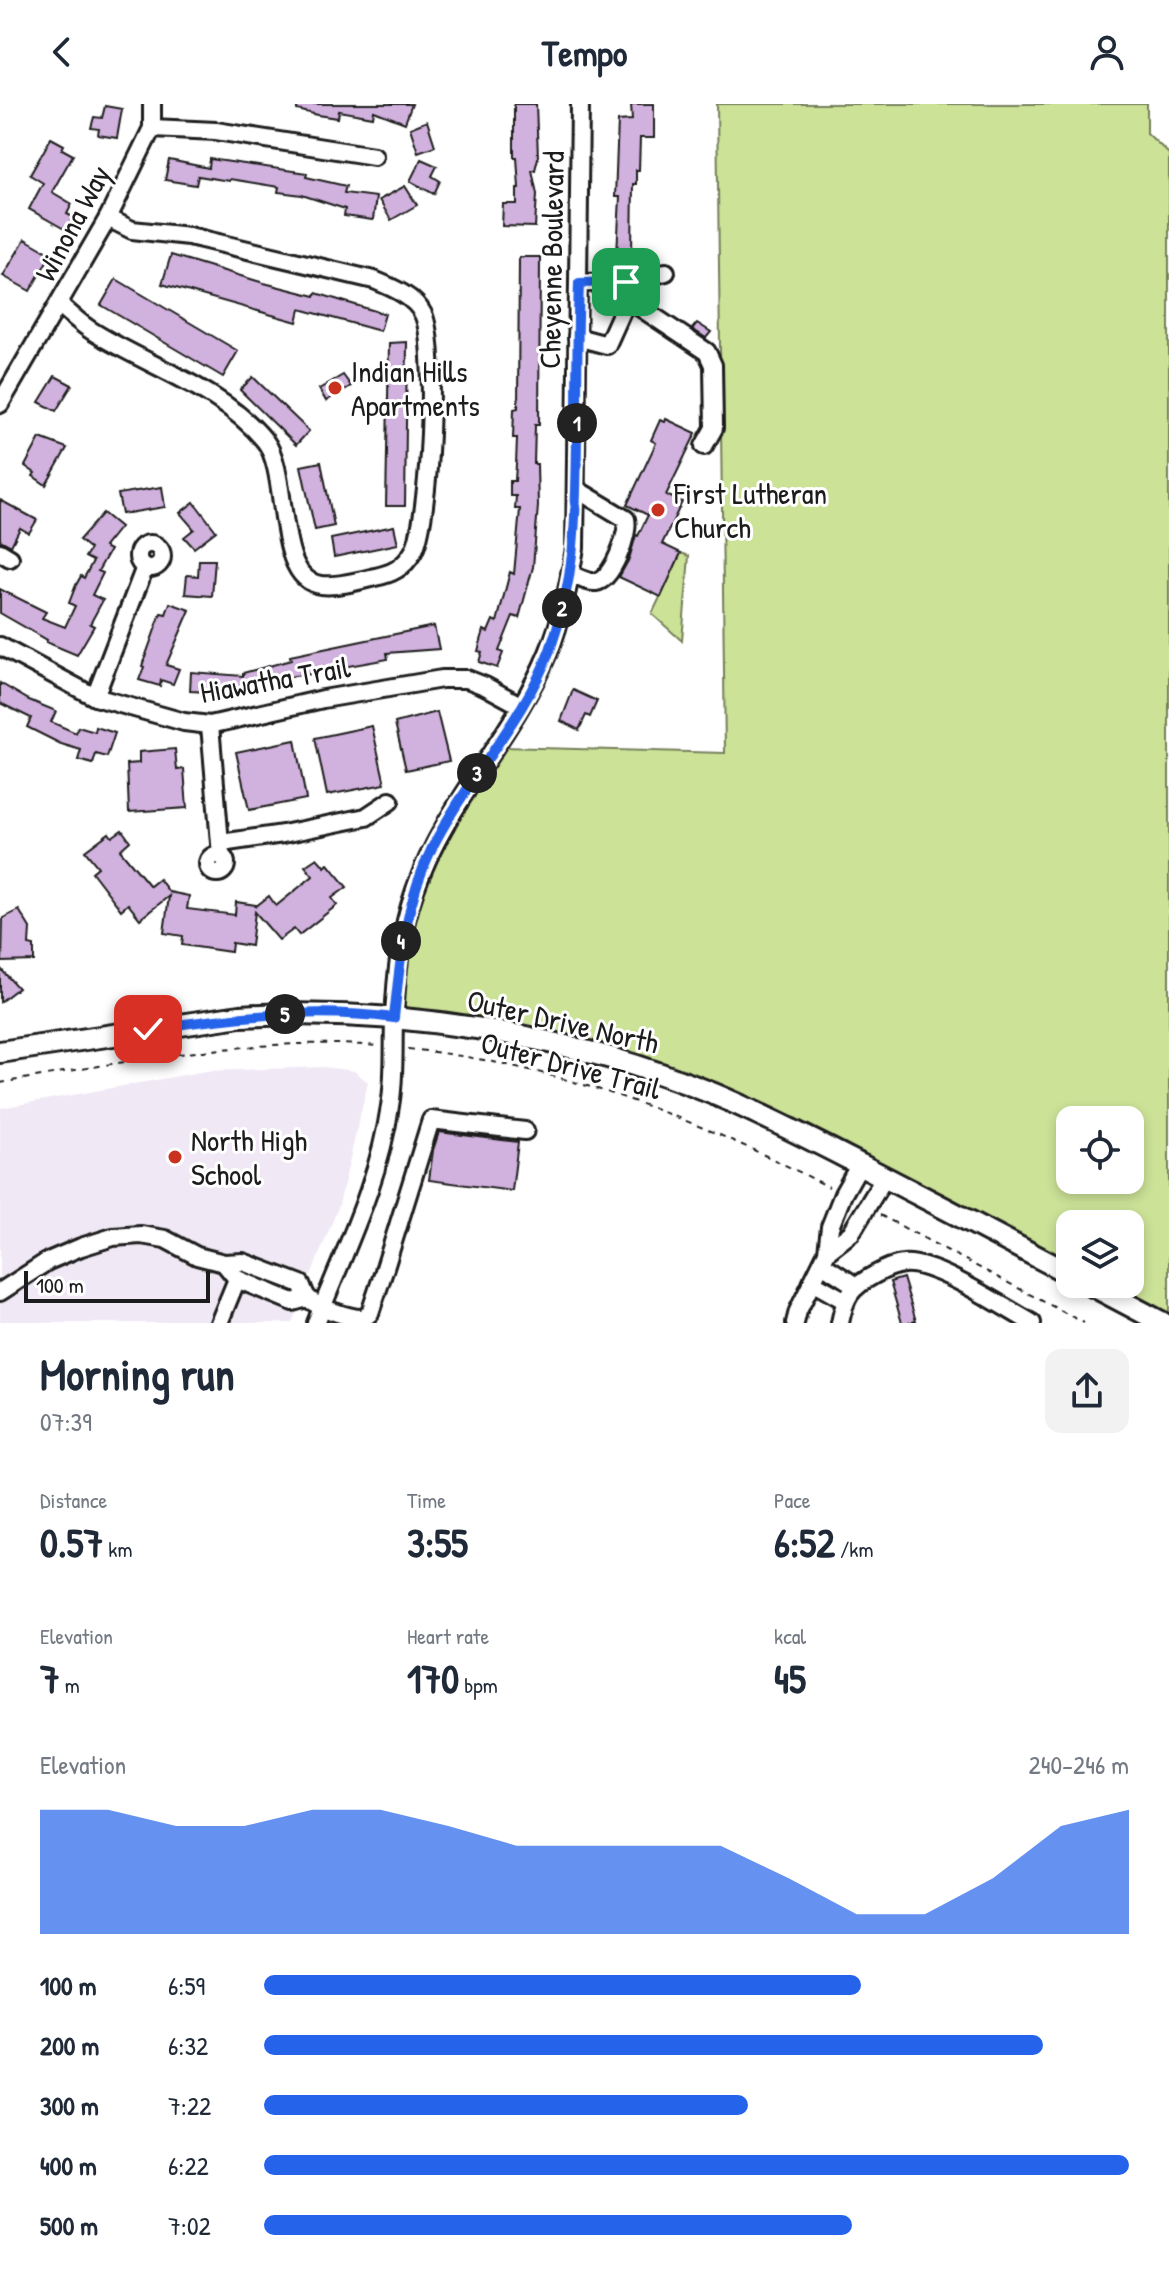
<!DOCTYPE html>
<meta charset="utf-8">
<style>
:root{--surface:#fff;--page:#f2f2f3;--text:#1f2937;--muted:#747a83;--accent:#2563eb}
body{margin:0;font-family:"Patrick Hand",sans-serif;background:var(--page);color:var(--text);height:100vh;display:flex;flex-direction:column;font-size:30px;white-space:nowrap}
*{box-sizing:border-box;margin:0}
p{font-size:26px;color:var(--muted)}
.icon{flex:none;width:44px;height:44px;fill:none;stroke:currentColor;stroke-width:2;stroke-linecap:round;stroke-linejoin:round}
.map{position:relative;height:1219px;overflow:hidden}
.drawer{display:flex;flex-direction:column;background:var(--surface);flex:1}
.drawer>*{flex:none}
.controls{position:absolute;left:1056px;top:1002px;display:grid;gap:16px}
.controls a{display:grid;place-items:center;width:88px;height:88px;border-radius:16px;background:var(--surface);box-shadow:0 4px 12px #0003;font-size:40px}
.scale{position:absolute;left:24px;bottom:20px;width:186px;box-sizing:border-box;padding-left:8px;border:4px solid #1c1c1c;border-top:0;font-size:22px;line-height:28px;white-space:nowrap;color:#1c1c1c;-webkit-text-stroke:6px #fff;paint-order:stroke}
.pin{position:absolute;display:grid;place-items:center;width:68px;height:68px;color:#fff;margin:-34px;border-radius:16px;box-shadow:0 4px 12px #0006}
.km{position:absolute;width:40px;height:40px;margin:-20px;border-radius:50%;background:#222;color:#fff;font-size:22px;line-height:40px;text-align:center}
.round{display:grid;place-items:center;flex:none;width:84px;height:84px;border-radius:16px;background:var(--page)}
.head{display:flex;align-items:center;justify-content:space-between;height:136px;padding:0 40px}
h1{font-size:44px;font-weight:700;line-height:60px}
.metrics{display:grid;grid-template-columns:repeat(3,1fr);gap:12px;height:136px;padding:8px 40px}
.metrics div{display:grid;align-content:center}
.metrics b{font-size:40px;font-weight:700}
.metrics small{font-size:22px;font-weight:400}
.metrics p{font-size:22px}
.chart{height:224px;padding:16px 40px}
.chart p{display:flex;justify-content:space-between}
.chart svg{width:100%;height:144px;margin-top:8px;fill:var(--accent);opacity:.7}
ul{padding:0 40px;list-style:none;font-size:26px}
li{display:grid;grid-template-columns:128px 96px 1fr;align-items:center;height:60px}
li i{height:20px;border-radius:10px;background:var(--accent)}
header{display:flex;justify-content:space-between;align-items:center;height:104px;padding:0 40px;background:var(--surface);font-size:36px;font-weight:700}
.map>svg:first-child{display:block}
.built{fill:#f1e8f5}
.green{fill:#cce297;stroke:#747f5a;stroke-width:2;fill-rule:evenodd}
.building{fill:#d1b1dd;stroke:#1c1c1c;stroke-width:2}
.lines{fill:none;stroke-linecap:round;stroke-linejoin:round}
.minor-casing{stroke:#1c1c1c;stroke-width:22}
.major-casing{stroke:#1c1c1c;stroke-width:26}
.path{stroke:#1c1c1c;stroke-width:2;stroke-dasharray:6 6;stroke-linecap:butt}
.minor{stroke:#fff;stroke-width:16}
.major{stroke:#fff;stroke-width:20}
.route-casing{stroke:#fff;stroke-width:16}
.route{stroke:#2563eb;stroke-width:10}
.poi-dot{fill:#c8321e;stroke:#fff;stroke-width:3}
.labels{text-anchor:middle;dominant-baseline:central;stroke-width:6;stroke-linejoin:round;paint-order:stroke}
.street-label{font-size:30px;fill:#1c1c1c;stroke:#fff}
.poi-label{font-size:30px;fill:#1c1c1c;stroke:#fff;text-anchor:start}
</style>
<header><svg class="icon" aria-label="back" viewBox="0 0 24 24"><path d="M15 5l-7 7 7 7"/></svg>Tempo<svg class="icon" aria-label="person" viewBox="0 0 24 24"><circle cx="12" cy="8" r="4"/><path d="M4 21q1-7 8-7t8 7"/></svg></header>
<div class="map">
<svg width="1169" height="1219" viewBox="0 0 1169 1219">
<rect width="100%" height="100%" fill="#fff"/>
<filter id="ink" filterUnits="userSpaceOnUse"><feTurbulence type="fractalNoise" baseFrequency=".0125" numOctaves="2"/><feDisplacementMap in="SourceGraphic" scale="16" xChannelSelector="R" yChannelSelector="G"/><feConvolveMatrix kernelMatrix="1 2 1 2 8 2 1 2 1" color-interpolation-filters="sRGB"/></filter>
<g filter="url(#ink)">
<!-- built -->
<path class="built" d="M324 963 354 967 368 978 339 1101 292 1219H0V1004L206 967Z"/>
<!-- green -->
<g class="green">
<path d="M717 0H1147V29L1169 50V1219L1093 1180H1130V1120H1070V1168L700 982 399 910C406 849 413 799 440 743 456 708 482 675 502 643L725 649ZM1070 1016H1130V1076H1070Z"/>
<path d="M681 449 689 452 682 537 652 510Z"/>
</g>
<!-- building -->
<g class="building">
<path d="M297 0H412L405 19 374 7 373 13 339 7 338 14 318 11 297 6Z"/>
<path d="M514 0H536L538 54 535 66H532L537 90 535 123 502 122 503 100H517V84H519L517 53H514Z"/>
<path d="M631 0H654V34H640L639 66H636V80H633L632 148 617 149 620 93H615L618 17 632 16Z"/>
<path d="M105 2 122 5 117 34 98 31 99 25 91 24 94 13 102 14Z"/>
<path d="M427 17 435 42 418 48 410 24Z"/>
<path d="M51 34 64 41 62 45 73 51 52 88 72 100 67 110 73 113 66 126 29 105 43 79 30 71Z"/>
<path d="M210 55 307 69 306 73 346 82 344 89 376 93 373 116 344 112 345 105 302 91 278 88 279 83 230 75 229 77 198 72 196 81 165 76 169 56 209 64Z"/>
<path d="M421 55 437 62 432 72 440 77 434 90 410 77Z"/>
<path d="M405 82 417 101 391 116 379 96Z"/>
<path d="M25 135 51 150 30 187 3 172Z"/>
<path d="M171 151 264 179 315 192 316 189 385 210 380 227 300 205 297 218 162 180Z"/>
<path d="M519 153H540L539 321H535L534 360H537L538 402 533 463 519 514 513 512 499 547 503 549 497 564 479 558 482 548 478 547 484 526 488 528 493 516 497 518 510 468 514 470 520 405H515L516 392H510V377H515L516 360 517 334H513L514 305 518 304Z"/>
<path d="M116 175 238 247 223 273 101 201Z"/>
<path d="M697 219 711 228 706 234 692 225Z"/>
<path d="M407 238 405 402H386L389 239Z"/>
<path d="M343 271 351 282 326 297 319 285Z"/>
<path d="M55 272 72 281 56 307 39 298Z"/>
<path d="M253 273 309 327 296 341 240 286Z"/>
<path d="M666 315 696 329 666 391 682 398 662 440 681 449 661 493 619 473 629 455 636 431 638 432 648 411 627 401 656 339 651 336 660 316 665 318Z"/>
<path d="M40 334 67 344 46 381 33 372 35 369 25 362Z"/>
<path d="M321 358 334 422 315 426 301 362Z"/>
<path d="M162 383 165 403 122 410 118 390Z"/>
<path d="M0 396 37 416 29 429 20 424 11 442 0 436Z"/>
<path d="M194 398 216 427 194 444 184 433 194 425 180 409Z"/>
<path d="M103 409 120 423 104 443 110 446 98 467 103 469 92 491 103 496 90 520 94 522 77 551 46 538 47 536 0 509V485L46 508 42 514 65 523 75 502 69 499 76 481 81 472 84 474 93 457 85 453 90 445 79 436Z"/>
<path d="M394 422 398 440 334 453 331 435Z"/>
<path d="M199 456H215L212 492 185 490 187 471 198 472Z"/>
<path d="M170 499 190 506 166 561 179 565 173 580 161 576 160 582 139 576 144 563 142 562 161 509 166 510Z"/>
<path d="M434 522 439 545 387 549 388 555 320 567V569L294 572 230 589 190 587 191 568 243 572V569L291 556 290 552Z"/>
<path d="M0 579 29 596 56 607 51 618 76 629 78 623 95 628 96 623 115 629 107 653 96 650 93 660 78 656 81 646 61 640 27 623 31 614 0 599Z"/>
<path d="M573 586 597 597 590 613 586 611 579 626 561 617Z"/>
<path d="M437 608 449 657 406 666 395 619Z"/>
<path d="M372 622 385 680 327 691 315 634Z"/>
<path d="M295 636 306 695 249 706 236 648Z"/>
<path d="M175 645 177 666 184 665 187 704 129 708 127 660 139 659V648Z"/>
<path d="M122 726 130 737 120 746 150 782 159 775 169 788 189 792 187 805 235 811 236 798 256 801 255 803 269 792 276 802 313 772 305 762 317 754 325 763 328 760 347 783 332 794 337 801 299 831 294 825 279 836 255 808 251 842 232 839 231 848 182 841 183 832 164 829 169 792 140 815 128 800 121 806 92 768 98 763 85 747 109 729 112 733Z"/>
<path d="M19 806 30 824 29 841 34 842V857L2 858 3 814Z"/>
<path d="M0 864 18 884 0 898Z"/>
<path d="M439 1028 518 1038 512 1087 429 1076 433 1046Z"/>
<path d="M903 1174 916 1217 908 1219H902L890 1178Z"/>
</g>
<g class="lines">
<defs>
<g id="minor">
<path d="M152 24 216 27 374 52"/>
<path d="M579 179 626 178 666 168"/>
<path d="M60 201C70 210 81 220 92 227 149 263 222 284 265 337 291 370 273 475 321 481 337 483 359 477 375 473 391 470 404 464 413 448 430 420 438 239 423 210 414 192 391 183 374 176L189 132 132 126 108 114"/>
<path d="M577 233 607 241 625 201 635 200 707 248 713 261 714 324 704 342"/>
<path d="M0 300 108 114 152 24V0"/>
<circle cx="150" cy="452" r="12"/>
<path d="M0 448 10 454"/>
<path d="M570 470C578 473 588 479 596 478 612 476 630 429 626 415L576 385"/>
<path d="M0 542 95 593 184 618 210 621 323 595 442 575H467L485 582 520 601"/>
<path d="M95 593 145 463"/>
<path d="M210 621 221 751"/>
<path d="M221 739 283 730 366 713 390 697"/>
<circle cx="217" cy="760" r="9"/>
<path d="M827 1148 851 1129 885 1073"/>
<path d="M224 1159 243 1158 301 1180C303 1184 304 1189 307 1193 315 1203 351 1215 364 1214L370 1209 385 1164 431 1016 525 1027"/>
<path d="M822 1160 856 1182"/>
<path d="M812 1178 844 1196"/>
<path d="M0 1188 48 1157 81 1143 113 1133 141 1131 165 1135 197 1152 224 1159 237 1175 293 1198 307 1194"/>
<path d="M219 1219 237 1175"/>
<path d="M316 1219C344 1147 379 1079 390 1002 395 973 393 946 394 917 396 873 400 828 415 786 445 699 513 633 548 549 562 516 569 479 575 444L580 0"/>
<path d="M795 1219 798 1207 827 1148 830 1123 843 1090 860 1060"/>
<path d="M840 1219C845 1193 850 1184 874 1171 883 1166 893 1161 903 1160 933 1156 1003 1203 1032 1219"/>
</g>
<g id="major">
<path d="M0 948 240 912C399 903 565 929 714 990 764 1011 812 1036 861 1061 931 1097 1000 1133 1070 1170"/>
<path d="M1089 1180 1163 1219"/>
</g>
</defs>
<!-- minor casing -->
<use href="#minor" class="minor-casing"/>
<!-- major casing -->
<use href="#major" class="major-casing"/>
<!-- path -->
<g class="path">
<path d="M408 945C557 960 697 1015 829 1083"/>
<path d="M0 979C124 958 252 932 378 942"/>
<path d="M880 1111 1084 1219"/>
</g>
<!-- minor -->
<use href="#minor" class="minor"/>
<!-- major -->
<use href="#major" class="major"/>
</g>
</g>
<g class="lines" filter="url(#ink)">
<defs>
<path id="route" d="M148 925C230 913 311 903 394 914 400 855 405 799 432 744 465 678 525 614 550 546 577 471 576 409 577 331 577 280 577 230 579 179L626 178"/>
</defs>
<!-- route casing -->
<use href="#route" class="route-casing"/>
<!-- route -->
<use href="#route" class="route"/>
</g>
<!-- markers -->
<g class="poi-dot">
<circle cx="335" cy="284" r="8"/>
<circle cx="658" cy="406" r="8"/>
<circle cx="175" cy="1053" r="8"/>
</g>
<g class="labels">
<!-- street labels -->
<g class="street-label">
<text transform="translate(72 119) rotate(-62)">Winona Way</text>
<text transform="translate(551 156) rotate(-89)">Cheyenne Boulevard</text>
<text transform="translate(275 575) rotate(-10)">Hiawatha Trail</text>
<text transform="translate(563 917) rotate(13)">Outer Drive North</text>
<text transform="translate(571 961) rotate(15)">Outer Drive Trail</text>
</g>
<!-- poi labels -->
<g class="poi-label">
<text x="351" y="267">Indian Hills<tspan x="351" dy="34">Apartments</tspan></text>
<text x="674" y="389">First Lutheran<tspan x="674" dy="34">Church</tspan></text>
<text x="191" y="1036">North High<tspan x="191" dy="34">School</tspan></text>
</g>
</g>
</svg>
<div class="controls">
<a><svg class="icon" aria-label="locate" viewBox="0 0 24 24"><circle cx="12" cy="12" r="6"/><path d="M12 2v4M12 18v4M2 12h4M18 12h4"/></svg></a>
<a><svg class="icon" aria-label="layers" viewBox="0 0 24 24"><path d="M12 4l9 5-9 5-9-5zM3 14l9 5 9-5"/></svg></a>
</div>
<div class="scale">100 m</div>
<div class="pin" style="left:626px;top:178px;background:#1e9e55"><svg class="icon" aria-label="arrive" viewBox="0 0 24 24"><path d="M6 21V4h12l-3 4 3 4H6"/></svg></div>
<div class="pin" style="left:148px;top:925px;background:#d93025"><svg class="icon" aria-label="check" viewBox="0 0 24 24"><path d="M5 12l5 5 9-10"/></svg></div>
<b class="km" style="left:577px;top:319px">1</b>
<b class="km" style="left:562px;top:504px">2</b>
<b class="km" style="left:477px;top:669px">3</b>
<b class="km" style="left:401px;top:837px">4</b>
<b class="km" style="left:285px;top:910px">5</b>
</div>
<section class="drawer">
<div class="head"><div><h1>Morning run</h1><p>07:39</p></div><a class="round"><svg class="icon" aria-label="share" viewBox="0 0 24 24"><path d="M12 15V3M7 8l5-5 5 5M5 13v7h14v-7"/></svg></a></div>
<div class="metrics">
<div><p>Distance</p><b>0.57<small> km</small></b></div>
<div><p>Time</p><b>3:55</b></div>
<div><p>Pace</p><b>6:52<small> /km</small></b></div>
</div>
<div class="metrics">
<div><p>Elevation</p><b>7<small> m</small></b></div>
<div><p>Heart rate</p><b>170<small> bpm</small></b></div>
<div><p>kcal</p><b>45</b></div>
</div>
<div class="chart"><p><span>Elevation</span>240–246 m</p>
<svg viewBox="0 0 160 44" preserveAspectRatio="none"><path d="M0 44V6L10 6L20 11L30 11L40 6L50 6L60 11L70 17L80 17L90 17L100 17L110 27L120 38L130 38L140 27L150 11L160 6V44z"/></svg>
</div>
<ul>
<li><b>100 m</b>6:59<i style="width:69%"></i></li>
<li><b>200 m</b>6:32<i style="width:90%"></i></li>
<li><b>300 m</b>7:22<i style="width:56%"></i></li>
<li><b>400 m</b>6:22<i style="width:100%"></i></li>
<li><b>500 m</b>7:02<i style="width:68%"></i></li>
</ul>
</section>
